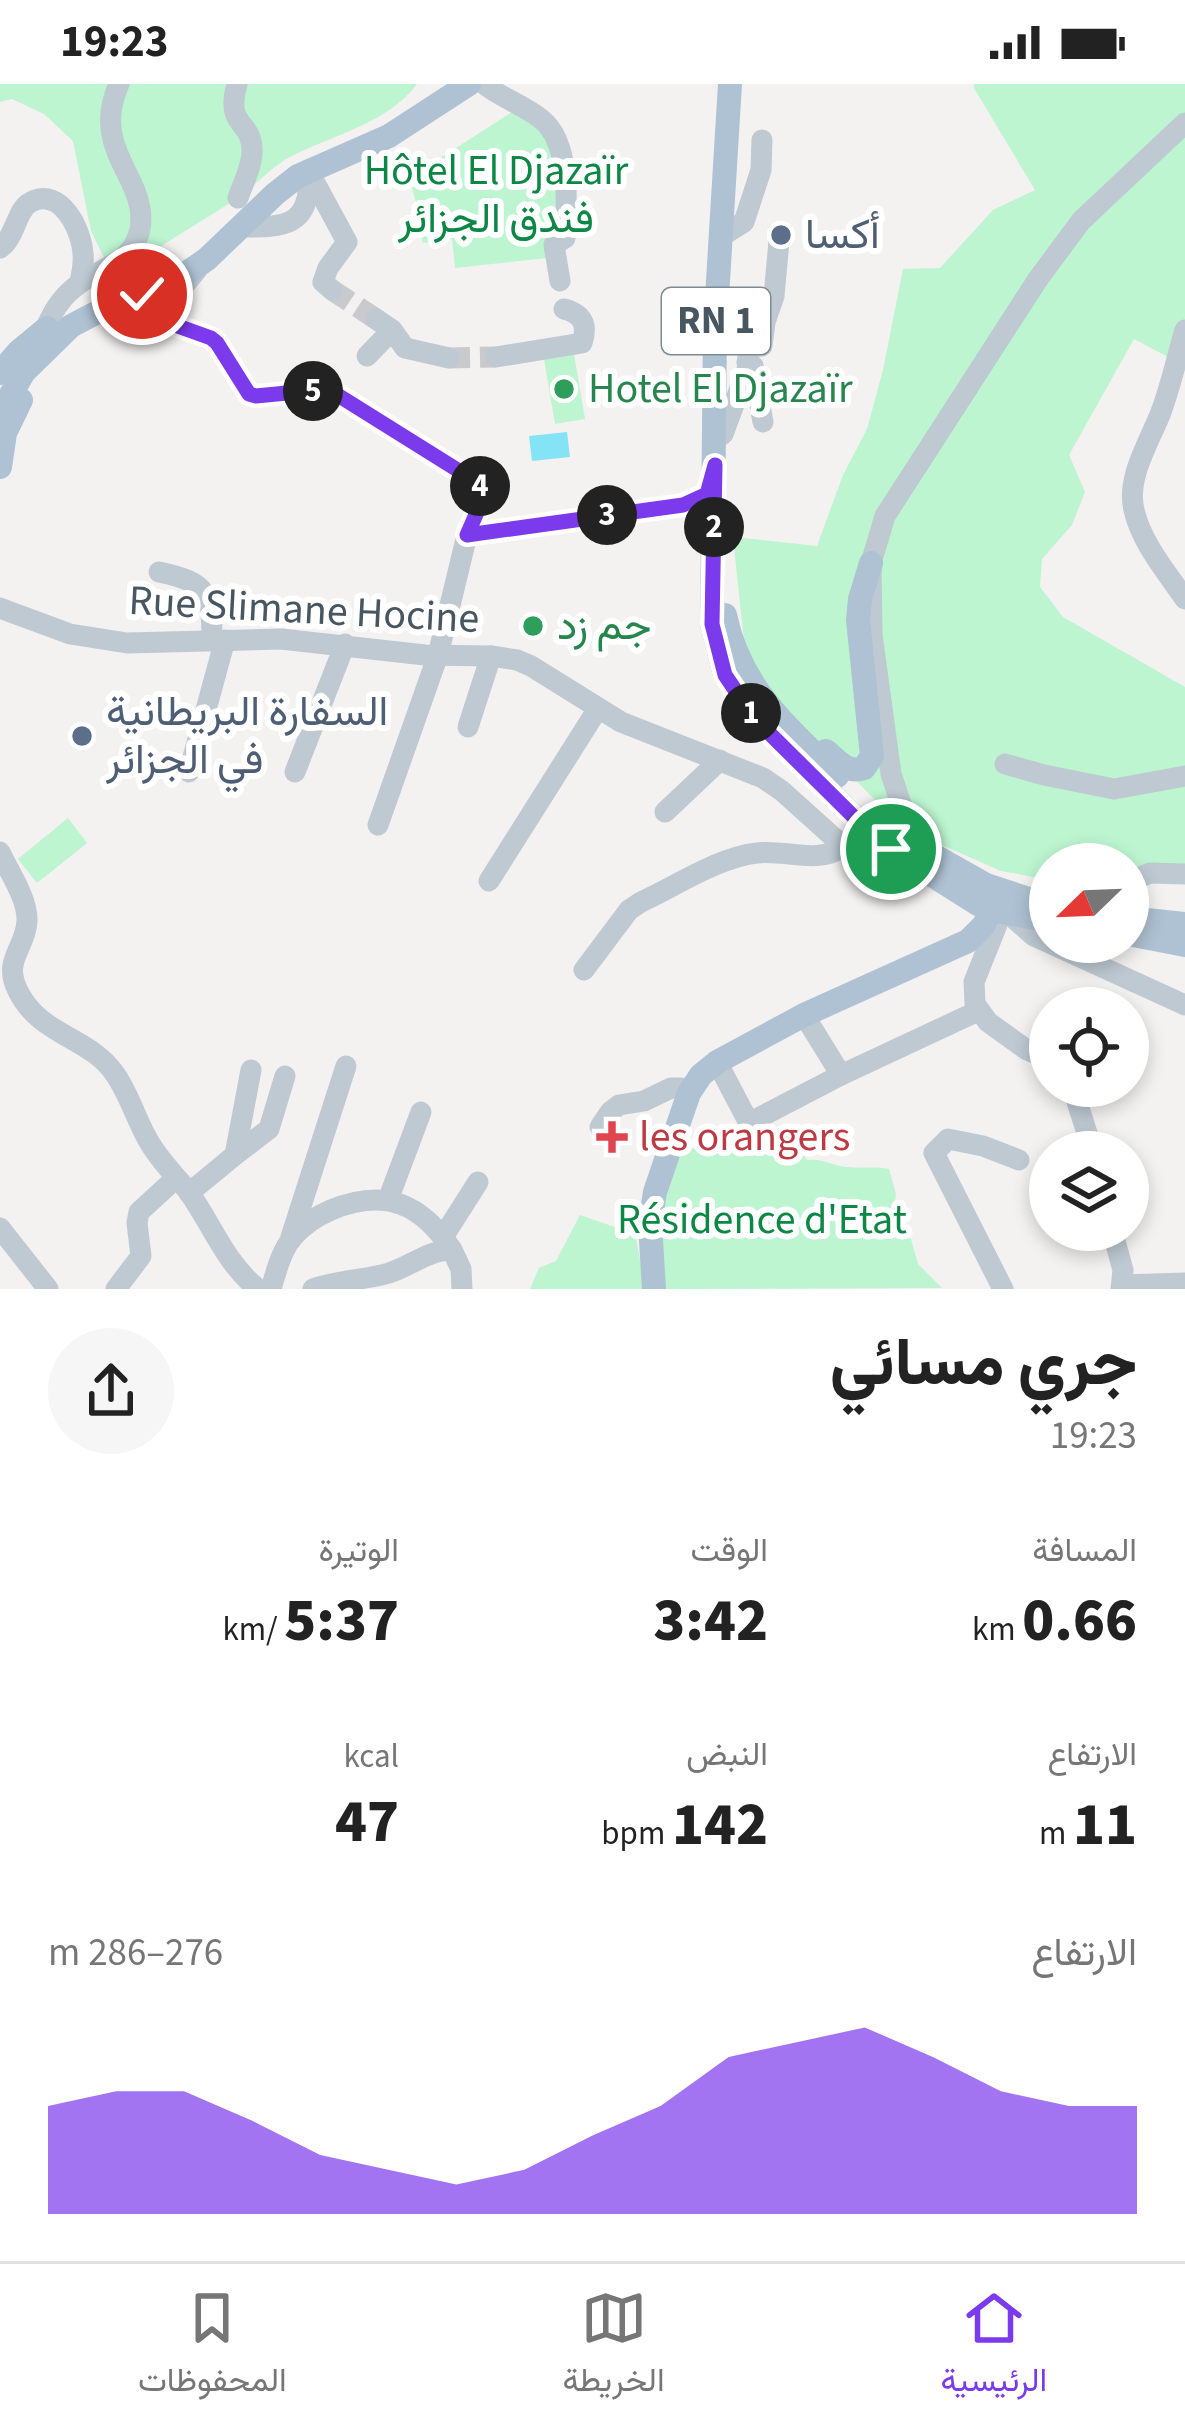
<!DOCTYPE html>
<html lang="ar">
<meta charset="utf-8">
<style>
:root{--surface:#fff;--page:#f6f6f6;--text:#222;--muted:#767676;--line:#e0e0e0;--accent:#7c3aed}
body{margin:0;font-family:"Source Sans 3",Vazirmatn,sans-serif;background:var(--page);color:var(--text);direction:rtl;height:100vh;display:flex;flex-direction:column;font-size:45px;white-space:nowrap}
*{box-sizing:border-box;margin:0}
p{font-size:39px;color:var(--muted)}
.icon{flex:none;width:66px;height:66px;fill:none;stroke:currentColor;stroke-width:2;stroke-linecap:round;stroke-linejoin:round}
.map{position:relative;height:1205px;overflow:hidden;direction:ltr}
.sheet{display:flex;flex-direction:column;background:var(--surface);flex:1}
.sheet>*{flex:none}
.needle{width:78px;rotate:247deg}
.tools{position:absolute;left:1029px;top:759px;display:grid;gap:24px}
.tools a{display:grid;place-items:center;width:120px;height:120px;border-radius:50%;background:var(--surface);box-shadow:0 6px 18px #0003;font-size:60px}
.pin{position:absolute;display:grid;place-items:center;width:102px;height:102px;color:#fff;margin:-51px;border:6px solid #fff;border-radius:50%;box-shadow:0 3px 12px #0007}
.km{position:absolute;width:60px;height:60px;margin:-30px;border-radius:50%;background:#222;color:#fff;font-size:33px;line-height:60px;text-align:center}
.round{display:grid;place-items:center;flex:none;width:126px;height:126px;border-radius:63px;background:var(--page)}
.headline{display:flex;align-items:center;justify-content:space-between;height:204px;padding:0 48px}
h1{font-size:66px;font-weight:800;line-height:90px}
.stats{display:grid;grid-template-columns:repeat(3,1fr);gap:18px;height:204px;padding:12px 48px}
.stats div{display:grid;align-content:center}
.stats b{font-size:60px;font-weight:800}
.stats small{font-size:33px;font-weight:400}
.stats p{font-size:33px}
.chart{height:336px;padding:24px 48px}
.chart p{display:flex;justify-content:space-between}
.chart svg{width:100%;height:216px;margin-top:12px;fill:var(--accent);opacity:.7}
.status{display:flex;justify-content:space-between;align-items:center;height:84px;padding:0 60px;background:var(--surface);direction:ltr}
.status svg{height:33px;fill:currentColor}
.tab-bar{display:flex;justify-content:space-around;align-items:center;height:168px;border-top:3px solid var(--line);background:var(--surface);font-size:33px;color:var(--muted)}
.tab-bar a{display:grid;justify-items:center;gap:6px}
.tab-bar .active{color:var(--accent)}
.map>svg:first-child{display:block}
.green{fill:#bcf5d0}
.water{fill:#85e3f6}
.lines{fill:none;stroke-linecap:round;stroke-linejoin:round}
.minor-tunnel{stroke:#c9cacd;stroke-width:21;stroke-dasharray:21 10;stroke-linecap:butt}
.minor{stroke:#bec9d2;stroke-width:21}
.major{stroke:#aec2d3;stroke-width:24}
.route-casing{stroke:#fff;stroke-width:24}
.route{stroke:#7c3aed;stroke-width:15}
.service-dot{fill:#5c6f8a;stroke:#fff;stroke-width:4.5}
.leisure-dot{fill:#2e9e5b;stroke:#fff;stroke-width:4.5}
.health-dot{fill:#e0444e;stroke:#fff;stroke-width:4.5}
.labels{text-anchor:middle;dominant-baseline:central;stroke-width:12;stroke-linejoin:round;paint-order:stroke}
.shield{fill:#fff;stroke:#7e8990;stroke-width:3}
.shield-label{font-size:39px;font-weight:bold;fill:#475661}
.park-label{font-size:42px;fill:#0d8745;stroke:#fff}
.service-label{font-size:42px;fill:#4e5e75;stroke:#fff;text-anchor:start}
.leisure-label{font-size:42px;fill:#27864d;stroke:#fff;text-anchor:start}
.street-label{font-size:42px;fill:#475661;stroke:#fff}
.health-label{font-size:42px;fill:#be3a42;stroke:#fff;text-anchor:start}
</style>
<div class="status"><b>19:23</b><svg viewBox="0 0 49 12"><path d="M0 12V9h3v3zM5 12V6h3v6zM10 12V3h3v9zM15 12V0h3v12zM26 1h20v11H26zM47 4h2v5h-2z"/></svg></div>
<div class="map">
<svg width="1185" height="1205" viewBox="0 0 1185 1205">
<rect width="100%" height="100%" fill="#f4f1f1"/>
<!-- green -->
<g class="green">
<path d="M0 0H417C387 40 332 51 290 73 271 83 256 101 239 113 197 141 154 164 114 194L91 147 73 57 44 30 12 15 0 18Z"/>
<path d="M974 0H1185V282L1134 255 1069 371 1085 408 1072 441 1042 475 1040 503 1063 533 1185 603V788L1128 805V780H1050V796L1001 787 935 758 884 725 753 592 743 548 733 453 817 462 843 391 867 345 883 286 903 185 940 184 993 126 1035 106 974 4Z"/>
<path d="M515 26 539 41 556 66 560 150 547 174 455 184 452 155 423 159 414 124 417 122 410 97 428 82Z"/>
<path d="M574 270 585 335 555 340 544 275Z"/>
<path d="M68 734 87 759 37 799 18 775Z"/>
<path d="M683 1063 742 1070 757 1063 768 1068 801 1067 807 1076C823 1074 832 1082 847 1083 861 1085 875 1082 889 1085L896 1110 894 1130 911 1155 918 1180 942 1204 663 1205 660 1130Z"/>
<path d="M580 1131 635 1150 646 1205H530L539 1184 556 1177Z"/>
</g>
<!-- water -->
<path class="water" d="M567 348 570 373 532 377 529 352Z"/>
<g class="lines">
<!-- minor-tunnel -->
<g class="minor-tunnel">
<path d="M332 206 376 235"/>
<path d="M449 274 496 273"/>
</g>
<!-- minor -->
<g class="minor">
<path d="M237 0C225 44 251 35 252 65 253 81 243 99 238 114"/>
<path d="M484 0C501 14 524 21 541 35 571 58 567 120 565 154L554 161 560 197"/>
<path d="M308 86 347 158 328 184 323 198 332 206"/>
<path d="M240 143C282 143 310 144 309 93"/>
<path d="M720 153 744 138 761 86 762 56"/>
<path d="M0 164C16 153 16 125 31 118 61 102 82 147 83 170 84 179 82 189 80 198"/>
<path d="M142 222 160 223 173 214 197 186"/>
<path d="M133 226 211 254 217 259 249 310 256 312 328 306 472 395 484 406V416L467 451 438 571 378 741"/>
<path d="M376 235 392 246 405 264 449 274"/>
<path d="M46 244C53 226 62 212 79 200 102 183 133 179 140 145 149 94 89 67 119 0"/>
<path d="M1185 246C1177 273 1171 301 1161 328 1150 357 1126 393 1134 426 1141 458 1167 489 1185 515"/>
<path d="M367 272 392 246"/>
<path d="M496 273 582 259C588 241 583 230 564 225"/>
<path d="M753 282 747 279 750 263 762 262 765 238 774 212 779 157"/>
<path d="M716 355 723 350 746 288 753 282 763 338"/>
<path d="M467 451 683 421 707 410 712 391"/>
<path d="M159 488C208 498 212 510 212 557"/>
<path d="M0 524 70 550 127 559 281 555 425 571 491 572 517 576 531 582 621 638 763 694 782 707 862 779 872 783H893L909 778 920 765 919 753 901 720 891 690 872 551 871 479 885 432 1038 195 1081 137 1185 39"/>
<path d="M468 643 491 572"/>
<path d="M1005 680 1044 691 1114 705 1185 692"/>
<path d="M189 688 225 556"/>
<path d="M295 688 345 560"/>
<path d="M665 728 720 676"/>
<path d="M0 768C9 788 28 815 27 837 26 864 2 876 18 907 40 952 90 953 115 990 129 1010 136 1035 148 1056 159 1076 174 1090 188 1107 212 1140 225 1179 258 1205"/>
<path d="M489 797 597 626"/>
<path d="M1128 798 1150 789 1185 790"/>
<path d="M1002 828 974 898 975 920 988 938 1027 966 1050 975"/>
<path d="M1009 830 1034 852 1185 921"/>
<path d="M584 886 629 826 641 818C676 802 719 773 757 769 785 765 818 781 842 763"/>
<path d="M804 931 841 991"/>
<path d="M717 978 749 1039 841 991 978 927"/>
<path d="M1072 1002 1093 1068"/>
<path d="M600 1043 610 1028 619 1021 644 1017 671 1004H681L689 1009"/>
<path d="M235 1071 269 1045 285 992"/>
<path d="M189 1109 235 1071 251 986"/>
<path d="M388 1116 421 1028"/>
<path d="M0 1144 48 1205"/>
<path d="M1112 1146 1123 1186 1121 1205"/>
<path d="M291 1153 346 982"/>
<path d="M443 1153 478 1098"/>
<path d="M1122 1201 1185 1199"/>
<path d="M116 1205 141 1172 137 1139 139 1128 176 1094"/>
<path d="M271 1205C276 1188 281 1167 293 1153 303 1141 317 1132 331 1126 385 1104 421 1119 452 1166"/>
<path d="M313 1205C338 1196 365 1196 389 1189 411 1182 429 1166 452 1166L461 1185 462 1205"/>
<path d="M1003 1205 934 1069 948 1055 983 1062 1019 1076"/>
</g>
<!-- major -->
<g class="major">
<path d="M730 0 715 246 712 540 725 591 754 633 863 742 891 765 978 820 1002 828 1050 837"/>
<path d="M0 289 18 268 47 244"/>
<path d="M0 329 24 288 71 242 111 221 178 195 207 175 275 110 298 92 389 52 469 0"/>
<path d="M0 383 5 349 21 316"/>
<path d="M725 531C740 604 787 642 837 692"/>
<path d="M826 667C838 677 848 690 864 684L872 672 858 536 860 515 871 479"/>
<path d="M901 753 986 801 1050 822"/>
<path d="M1128 834 1185 840"/>
<path d="M1128 850 1185 861"/>
<path d="M654 1205 650 1140 655 1108 689 1009 701 991 717 978 804 931 968 857 984 841 999 807"/>
</g>
</g>
<g class="lines">
<defs>
<path id="route" d="M142 210 178 195 156 213 133 226 211 254 217 259 249 310 256 312 328 305 472 395 485 410 467 451 683 421 707 410 715 381 712 540 725 591 754 634 863 742 891 765"/>
</defs>
<!-- route casing -->
<use href="#route" class="route-casing"/>
<!-- route -->
<use href="#route" class="route"/>
</g>
<!-- markers -->
<g class="service-dot">
<circle cx="781" cy="151" r="12"/>
<circle cx="82" cy="652" r="12"/>
</g>
<g class="leisure-dot">
<circle cx="564" cy="305" r="12"/>
<circle cx="533" cy="542" r="12"/>
</g>
<path class="health-dot" d="M606 1035h12v12h12v12h-12v12h-12v-12h-12v-12h12z"/>
<g class="labels">
<!-- shield labels -->
<rect class="shield" x="662" y="204" width="108" height="66" rx="9"/>
<g class="shield-label">
<text x="716" y="237">RN 1</text>
</g>
<!-- park labels -->
<g class="park-label">
<text x="496" y="87">Hôtel El Djazaïr<tspan x="496" dy="48">فندق الجزائر</tspan></text>
<text x="762" y="1136">Résidence d'Etat</text>
</g>
<!-- service labels -->
<g class="service-label">
<text x="805" y="151">أكسا</text>
<text x="106" y="628">السفارة البريطانية<tspan x="106" dy="48">في الجزائر</tspan></text>
</g>
<!-- leisure labels -->
<g class="leisure-label">
<text x="588" y="305">Hotel El Djazaïr</text>
<text x="557" y="542">جم زد</text>
</g>
<!-- street labels -->
<g class="street-label">
<text transform="translate(304 526) rotate(3)">Rue Slimane Hocine</text>
</g>
<!-- health labels -->
<g class="health-label">
<text x="639" y="1053">les orangers</text>
</g>
</g>
</svg>
<div class="tools">
<a><svg class="needle" viewBox="-14 -14 28 28"><path d="M0-13l5 13h-10z" fill="#e53935"/><path d="M0 13l5-13h-10z" fill="#767676"/></svg></a>
<a><svg class="icon" aria-label="locate" viewBox="0 0 24 24"><circle cx="12" cy="12" r="6"/><path d="M12 2v4M12 18v4M2 12h4M18 12h4"/></svg></a>
<a><svg class="icon" aria-label="layers" viewBox="0 0 24 24"><path d="M12 4l9 5-9 5-9-5zM3 14l9 5 9-5"/></svg></a>
</div>
<div class="pin" style="left:891px;top:765px;background:#1e9e55"><svg class="icon" aria-label="arrive" viewBox="0 0 24 24"><path d="M6 21V4h12l-3 4 3 4H6"/></svg></div>
<div class="pin" style="left:142px;top:210px;background:#d93025"><svg class="icon" aria-label="check" viewBox="0 0 24 24"><path d="M5 12l5 5 9-10"/></svg></div>
<b class="km" style="left:751px;top:629px">1</b>
<b class="km" style="left:714px;top:443px">2</b>
<b class="km" style="left:607px;top:431px">3</b>
<b class="km" style="left:480px;top:402px">4</b>
<b class="km" style="left:313px;top:307px">5</b>
</div>
<section class="sheet">
<div class="headline"><div><h1>جري مسائي</h1><p>19:23</p></div><a class="round"><svg class="icon" aria-label="share" viewBox="0 0 24 24"><path d="M12 15V3M7 8l5-5 5 5M5 13v7h14v-7"/></svg></a></div>
<div class="stats">
<div><p>المسافة</p><b>0.66<small> km</small></b></div>
<div><p>الوقت</p><b>3:42</b></div>
<div><p>الوتيرة</p><b>5:37<small> /km</small></b></div>
</div>
<div class="stats">
<div><p>الارتفاع</p><b>11<small> m</small></b></div>
<div><p>النبض</p><b>142<small> bpm</small></b></div>
<div><p>kcal</p><b>47</b></div>
</div>
<div class="chart"><p><span>الارتفاع</span>276–286 m</p>
<svg viewBox="0 0 160 44" preserveAspectRatio="none"><path d="M0 44V22L10 19L20 19L30 25L40 32L50 35L60 38L70 35L80 28L90 22L100 12L110 9L120 6L130 12L140 19L150 22L160 22V44z"/></svg>
</div>
</section>
<nav class="tab-bar">
<a class="active"><svg class="icon" aria-label="home" viewBox="0 0 24 24"><path d="M3 11l9-7 9 7M6 9v11h12V9"/></svg>الرئيسية</a>
<a><svg class="icon" aria-label="map" viewBox="0 0 24 24"><path d="M3 6l6-2 6 2 6-2v14l-6 2-6-2-6 2zM9 4v14M15 6v14"/></svg>الخريطة</a>
<a><svg class="icon" aria-label="saved" viewBox="0 0 24 24"><path d="M7 4h10v16l-5-4-5 4z"/></svg>المحفوظات</a>
</nav>
